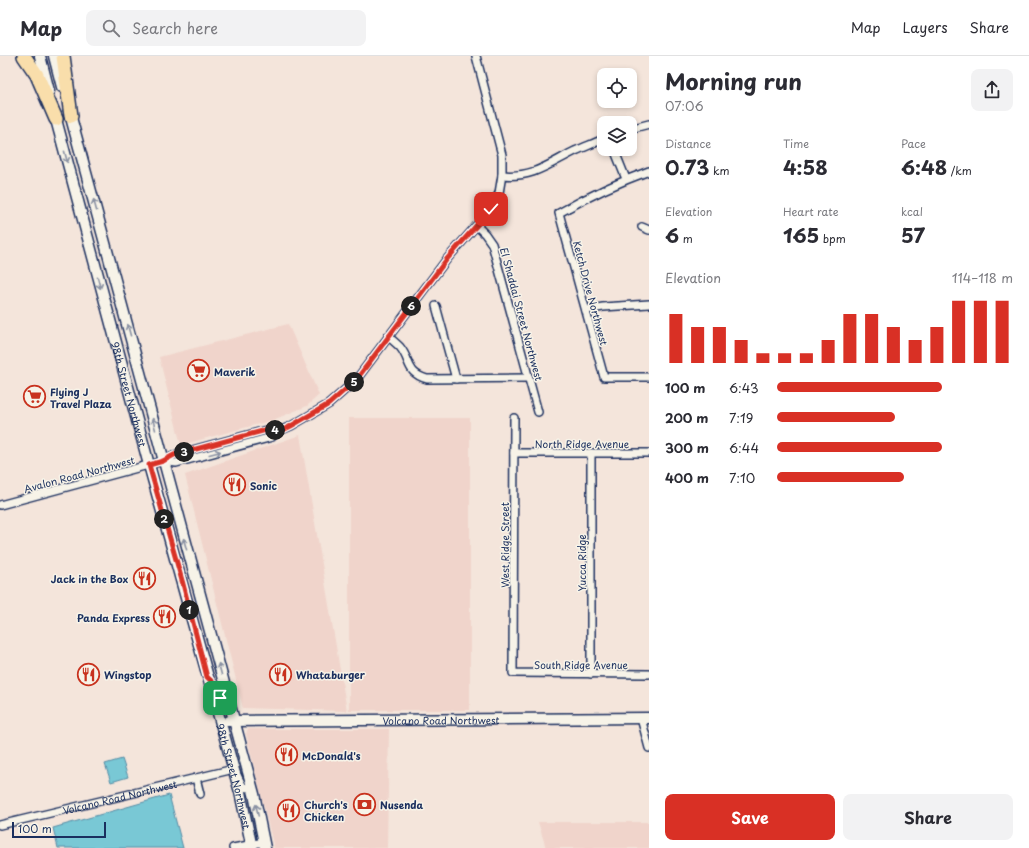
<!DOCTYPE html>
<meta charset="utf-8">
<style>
:root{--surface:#fff;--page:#f2f2f3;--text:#2b2b33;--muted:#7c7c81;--line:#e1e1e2;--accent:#d93025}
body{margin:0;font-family:"Playpen Sans",sans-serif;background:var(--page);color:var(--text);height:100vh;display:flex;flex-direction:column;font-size:15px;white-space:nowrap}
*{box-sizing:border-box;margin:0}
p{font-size:13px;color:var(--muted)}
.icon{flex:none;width:22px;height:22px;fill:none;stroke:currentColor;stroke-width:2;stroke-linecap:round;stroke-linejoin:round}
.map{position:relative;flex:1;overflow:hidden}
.side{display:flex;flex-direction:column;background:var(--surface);width:380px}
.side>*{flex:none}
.tools{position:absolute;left:597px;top:12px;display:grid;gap:8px}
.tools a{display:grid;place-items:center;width:40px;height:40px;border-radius:8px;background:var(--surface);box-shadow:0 2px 6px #0003;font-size:20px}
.scale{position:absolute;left:12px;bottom:10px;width:94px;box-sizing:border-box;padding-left:4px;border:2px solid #1b2f5e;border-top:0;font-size:11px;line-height:14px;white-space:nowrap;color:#1b2f5e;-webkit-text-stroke:3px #f7f3e8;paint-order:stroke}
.pin{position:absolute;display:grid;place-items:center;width:34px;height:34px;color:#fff;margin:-17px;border-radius:8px;box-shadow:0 2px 6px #0006}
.km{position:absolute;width:20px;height:20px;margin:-10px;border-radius:50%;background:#222;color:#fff;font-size:11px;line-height:20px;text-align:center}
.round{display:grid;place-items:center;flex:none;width:42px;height:42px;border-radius:8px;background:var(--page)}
.headline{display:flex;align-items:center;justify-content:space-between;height:68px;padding:0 16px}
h1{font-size:22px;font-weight:700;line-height:30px}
.metrics{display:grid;grid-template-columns:repeat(3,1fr);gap:6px;height:68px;padding:4px 16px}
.metrics div{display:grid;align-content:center}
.metrics b{font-size:20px;font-weight:700}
.metrics small{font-size:11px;font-weight:400}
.metrics p{font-size:11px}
.chart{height:112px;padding:8px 16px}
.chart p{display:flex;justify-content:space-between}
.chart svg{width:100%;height:72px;margin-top:4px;stroke:var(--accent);stroke-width:6}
.primary-button{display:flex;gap:8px;margin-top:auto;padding:8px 16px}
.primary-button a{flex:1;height:46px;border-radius:8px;background:var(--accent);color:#fff;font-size:16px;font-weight:700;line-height:46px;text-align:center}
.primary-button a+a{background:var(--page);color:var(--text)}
ul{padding:0 16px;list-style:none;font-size:13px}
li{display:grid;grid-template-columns:64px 48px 1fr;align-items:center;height:30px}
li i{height:10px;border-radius:5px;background:var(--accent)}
header{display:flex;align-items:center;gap:24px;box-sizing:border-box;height:56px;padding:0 20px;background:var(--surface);border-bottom:1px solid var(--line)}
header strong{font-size:19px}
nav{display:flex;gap:22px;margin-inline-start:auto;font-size:14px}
.search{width:280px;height:36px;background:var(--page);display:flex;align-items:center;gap:10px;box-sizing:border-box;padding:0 14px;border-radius:8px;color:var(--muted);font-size:15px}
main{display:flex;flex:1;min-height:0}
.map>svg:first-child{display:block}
.built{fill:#f0d4cb}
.water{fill:#79c8d5;stroke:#538ba5}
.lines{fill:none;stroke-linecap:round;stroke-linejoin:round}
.street-casing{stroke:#1b2f5e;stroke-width:10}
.secondary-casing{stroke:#1b2f5e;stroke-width:13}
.highway-casing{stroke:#1b2f5e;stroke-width:16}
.street{stroke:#f7f3e8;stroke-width:7}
.secondary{stroke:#f7f3e8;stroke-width:10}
.highway{stroke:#f9deab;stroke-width:13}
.oneway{stroke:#8991a3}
.route-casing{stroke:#fff;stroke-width:8}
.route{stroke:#d93025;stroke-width:5}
.labels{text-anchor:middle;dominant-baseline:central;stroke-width:3;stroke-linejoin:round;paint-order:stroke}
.street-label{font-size:10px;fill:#1b2f5e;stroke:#f7f3e8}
.poi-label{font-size:10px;font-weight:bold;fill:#1b2f5e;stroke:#f7f3e8;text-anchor:start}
</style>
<header>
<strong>Map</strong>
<div class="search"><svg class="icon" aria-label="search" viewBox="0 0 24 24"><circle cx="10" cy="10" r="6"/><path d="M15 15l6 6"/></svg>Search here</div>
<nav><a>Map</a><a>Layers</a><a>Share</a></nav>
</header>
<main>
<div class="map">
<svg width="649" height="792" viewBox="0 0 649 792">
<rect width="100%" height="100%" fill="#f4e5db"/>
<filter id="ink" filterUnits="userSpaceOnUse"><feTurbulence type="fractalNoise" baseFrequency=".025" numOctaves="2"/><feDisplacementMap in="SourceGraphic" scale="8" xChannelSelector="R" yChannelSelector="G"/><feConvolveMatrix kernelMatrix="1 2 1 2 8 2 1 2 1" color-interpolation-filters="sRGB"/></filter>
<g filter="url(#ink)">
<!-- built -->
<g class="built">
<path d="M288 268 319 339 307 350 273 364 181 389 159 301Z"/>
<rect x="349" y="362" width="121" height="292"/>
<path d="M300 379 347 655 243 652 185 419Z"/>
<path d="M248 673H389L387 792H274L246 678Z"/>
<path d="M538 766H649V792H546Z"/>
</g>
<!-- water -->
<g class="water">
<path d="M122 703 128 721 111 726 105 708Z"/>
<path d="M169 739 183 792H58L53 772Z"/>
</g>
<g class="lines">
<defs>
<g id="street">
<path d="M476 0 502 99V119"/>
<path d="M630 73 649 68"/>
<path d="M614 93 626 123"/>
<path d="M649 115C616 127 589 140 559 157L604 321H649"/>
<path d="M477 170 485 178 492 188 538 356"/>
<path d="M642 171 649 174"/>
<path d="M436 250 456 323"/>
<path d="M586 254 603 251 649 248"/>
<path d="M388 280C392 284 396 287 400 291 412 306 405 316 427 323L529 322"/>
<path d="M514 362 513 617 649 618"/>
<path d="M279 375 291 370 329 348 356 324 447 203 491 153 499 137 502 119C533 122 549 108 575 95 585 91 594 87 604 83"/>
<path d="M514 397H649"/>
<path d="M591 397V618"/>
<path d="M0 449 163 405 174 399 270 373 279 375 272 381 176 407 163 405"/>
<path d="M641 662 649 692"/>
<path d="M196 722 200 738"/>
<path id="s1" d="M0 769 234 713 243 731 253 733"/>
<path d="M233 792 264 786"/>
</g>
<g id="secondary">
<path d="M40 0 49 35"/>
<path d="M54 0 62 31"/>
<path d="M69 54 254 738 265 792"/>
<path id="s2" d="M54 56 149 409 240 736 252 792"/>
<path id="s3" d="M229 665 649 662"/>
</g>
<g id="highway">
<path d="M24 0 37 19 56 63"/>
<path d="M63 0 71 60"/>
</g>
</defs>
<!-- street casing -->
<use href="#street" class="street-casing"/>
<!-- secondary casing -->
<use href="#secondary" class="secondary-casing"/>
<!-- highway casing -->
<use href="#highway" class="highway-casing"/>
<!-- street -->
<use href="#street" class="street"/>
<!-- secondary -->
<use href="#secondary" class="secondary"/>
<!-- highway -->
<use href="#highway" class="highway"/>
</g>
<!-- one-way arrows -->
<defs><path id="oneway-shaft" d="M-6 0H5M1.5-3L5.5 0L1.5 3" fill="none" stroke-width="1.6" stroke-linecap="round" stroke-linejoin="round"/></defs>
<g class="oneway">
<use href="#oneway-shaft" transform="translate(66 101) rotate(75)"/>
<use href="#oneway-shaft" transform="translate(95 149) rotate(-105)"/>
<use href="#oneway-shaft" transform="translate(99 227) rotate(75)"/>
<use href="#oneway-shaft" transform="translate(129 274) rotate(-105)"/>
<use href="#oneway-shaft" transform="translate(154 368) rotate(-104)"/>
<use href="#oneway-shaft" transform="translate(215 397) rotate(-15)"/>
<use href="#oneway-shaft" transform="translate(185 488) rotate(-105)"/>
<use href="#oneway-shaft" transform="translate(220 613) rotate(-105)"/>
<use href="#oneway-shaft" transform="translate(257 754) rotate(-102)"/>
</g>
</g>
<g class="lines" filter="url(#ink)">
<defs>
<path id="route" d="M220 642C217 633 215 627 207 621L183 528 149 409 163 405 174 399 270 373 279 376 291 370 329 348 356 324 447 203 491 153"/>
</defs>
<!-- route casing -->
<use href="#route" class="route-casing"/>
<!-- route -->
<use href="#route" class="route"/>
</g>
<!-- icons -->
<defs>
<symbol id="supermarket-ring" viewBox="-11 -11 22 22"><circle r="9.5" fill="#f7f3e8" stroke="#c8321e" stroke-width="1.5"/><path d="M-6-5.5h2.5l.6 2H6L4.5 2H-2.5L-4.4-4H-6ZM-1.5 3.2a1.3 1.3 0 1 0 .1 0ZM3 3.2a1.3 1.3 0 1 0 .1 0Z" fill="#c8321e"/></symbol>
<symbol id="restaurant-ring" viewBox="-11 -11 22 22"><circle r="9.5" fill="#f7f3e8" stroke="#c8321e" stroke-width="1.5"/><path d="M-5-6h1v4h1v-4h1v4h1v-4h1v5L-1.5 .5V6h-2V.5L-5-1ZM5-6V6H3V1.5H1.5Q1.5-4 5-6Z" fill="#c8321e"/></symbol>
<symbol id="bank-ring" viewBox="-11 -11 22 22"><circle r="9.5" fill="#f7f3e8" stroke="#c8321e" stroke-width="1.5"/><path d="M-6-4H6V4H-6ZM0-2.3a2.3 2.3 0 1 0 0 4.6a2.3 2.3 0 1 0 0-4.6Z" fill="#c8321e"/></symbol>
</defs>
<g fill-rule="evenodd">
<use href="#supermarket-ring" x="186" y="302" width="25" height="25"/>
<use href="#supermarket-ring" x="22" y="328" width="25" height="25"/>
<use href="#restaurant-ring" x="222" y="416" width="25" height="25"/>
<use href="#restaurant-ring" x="132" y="510" width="25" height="25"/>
<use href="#restaurant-ring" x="152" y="548" width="25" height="25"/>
<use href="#restaurant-ring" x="76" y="606" width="25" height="25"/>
<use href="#restaurant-ring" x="268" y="606" width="25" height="25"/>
<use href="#restaurant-ring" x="274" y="686" width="25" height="25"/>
<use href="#bank-ring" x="352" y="736" width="25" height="25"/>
<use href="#restaurant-ring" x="276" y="742" width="25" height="25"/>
</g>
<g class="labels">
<!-- street labels -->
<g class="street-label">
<text transform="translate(591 237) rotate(75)">Ketch Drive Northwest</text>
<text transform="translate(522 258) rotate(75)">El Shaddai Street Northwest</text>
<text stroke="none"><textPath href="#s2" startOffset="292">98th Street Northwest</textPath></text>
<text x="582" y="387">North Ridge Avenue</text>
<text transform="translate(79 418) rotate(-15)">Avalon Road Northwest</text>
<text transform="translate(504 489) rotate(-90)">West Ridge Street</text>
<text transform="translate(581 507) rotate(-90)">Yucca Ridge</text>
<text x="581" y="608">South Ridge Avenue</text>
<text stroke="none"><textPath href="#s3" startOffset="212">Volcano Road Northwest</textPath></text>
<text stroke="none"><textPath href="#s2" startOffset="688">98th Street Northwest</textPath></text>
<text stroke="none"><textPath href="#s1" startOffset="123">Volcano Road Northwest</textPath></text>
</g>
<!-- poi labels -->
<g class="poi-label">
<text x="214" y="315">Maverik</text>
<text x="50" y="335">Flying J<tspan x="50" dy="12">Travel Plaza</tspan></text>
<text x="250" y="429">Sonic</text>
<text x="128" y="522" text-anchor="end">Jack in the Box</text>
<text x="150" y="561" text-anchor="end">Panda Express</text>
<text x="104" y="618">Wingstop</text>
<text x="296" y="618">Whataburger</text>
<text x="302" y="699">McDonald's</text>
<text x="304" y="748">Church's<tspan x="304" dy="12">Chicken</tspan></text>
<text x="380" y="748">Nusenda</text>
</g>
</g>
</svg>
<div class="tools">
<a><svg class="icon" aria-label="locate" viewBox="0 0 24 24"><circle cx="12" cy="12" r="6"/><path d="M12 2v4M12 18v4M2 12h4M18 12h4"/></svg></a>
<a><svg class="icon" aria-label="layers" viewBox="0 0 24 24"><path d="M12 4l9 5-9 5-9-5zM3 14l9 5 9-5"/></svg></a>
</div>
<div class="scale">100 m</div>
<div class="pin" style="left:220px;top:642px;background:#1e9e55"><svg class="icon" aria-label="arrive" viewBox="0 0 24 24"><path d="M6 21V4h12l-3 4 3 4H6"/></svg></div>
<div class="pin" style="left:491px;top:153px;background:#d93025"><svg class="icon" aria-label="check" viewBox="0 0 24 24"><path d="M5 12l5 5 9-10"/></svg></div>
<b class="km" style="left:189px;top:554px">1</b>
<b class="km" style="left:164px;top:463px">2</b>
<b class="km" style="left:184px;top:396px">3</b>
<b class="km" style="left:275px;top:374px">4</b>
<b class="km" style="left:354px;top:326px">5</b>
<b class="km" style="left:411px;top:250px">6</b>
</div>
<section class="side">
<div class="headline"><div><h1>Morning run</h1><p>07:06</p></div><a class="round"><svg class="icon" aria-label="share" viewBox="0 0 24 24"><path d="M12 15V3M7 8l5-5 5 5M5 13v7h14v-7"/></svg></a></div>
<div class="metrics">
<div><p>Distance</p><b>0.73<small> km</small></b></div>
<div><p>Time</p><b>4:58</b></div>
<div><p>Pace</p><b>6:48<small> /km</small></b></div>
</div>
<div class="metrics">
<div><p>Elevation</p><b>6<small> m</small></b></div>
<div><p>Heart rate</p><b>165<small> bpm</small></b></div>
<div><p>kcal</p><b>57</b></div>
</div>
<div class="chart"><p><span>Elevation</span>114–118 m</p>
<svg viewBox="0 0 160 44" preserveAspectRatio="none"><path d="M5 44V14M15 44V22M25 44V22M35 44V30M45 44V38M55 44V38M65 44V38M75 44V30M85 44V14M95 44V14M105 44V22M115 44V30M125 44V22M135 44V6M145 44V6M155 44V6"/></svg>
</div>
<ul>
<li><b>100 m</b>6:43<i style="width:70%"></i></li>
<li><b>200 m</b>7:19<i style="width:50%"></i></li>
<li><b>300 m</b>6:44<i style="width:70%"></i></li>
<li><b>400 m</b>7:10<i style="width:54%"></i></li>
</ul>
<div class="primary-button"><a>Save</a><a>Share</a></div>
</section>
</main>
